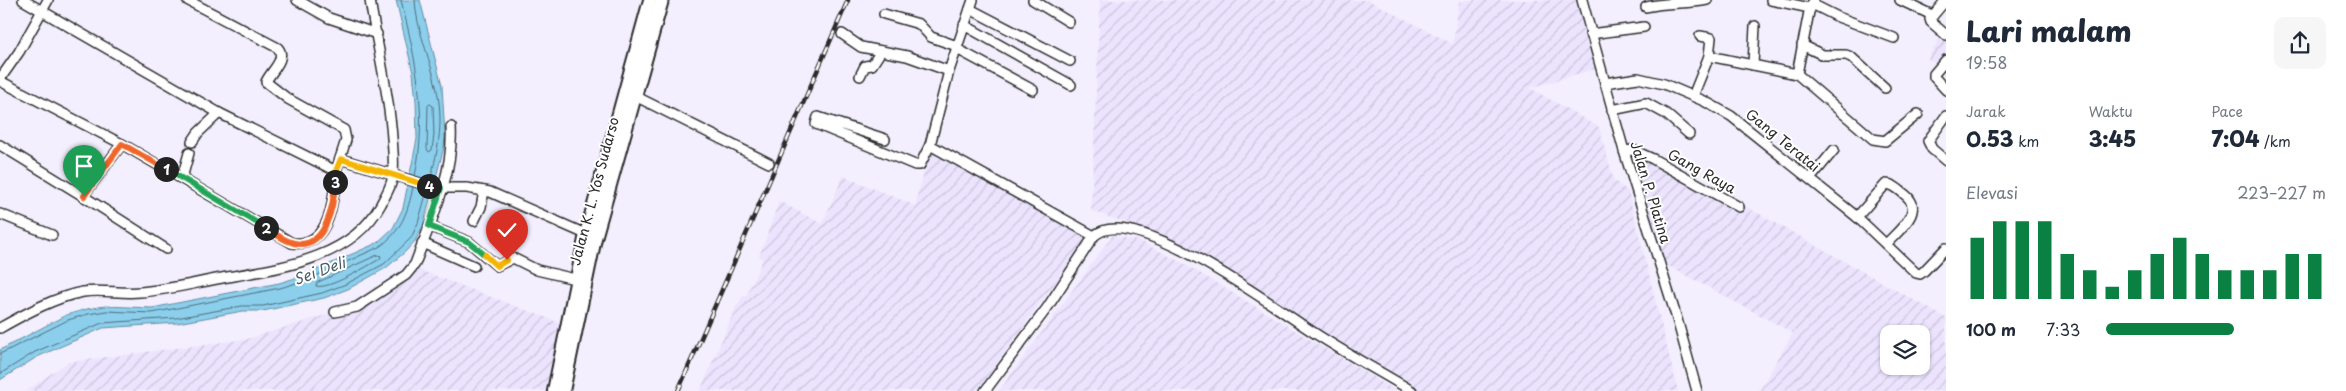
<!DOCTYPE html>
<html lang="id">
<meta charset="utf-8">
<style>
:root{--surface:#fff;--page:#f6f6f7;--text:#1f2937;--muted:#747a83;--accent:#0b8043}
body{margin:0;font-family:"Playpen Sans",sans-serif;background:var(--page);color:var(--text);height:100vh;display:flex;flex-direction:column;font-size:19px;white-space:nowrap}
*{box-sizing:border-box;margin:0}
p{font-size:16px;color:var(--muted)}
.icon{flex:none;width:28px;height:28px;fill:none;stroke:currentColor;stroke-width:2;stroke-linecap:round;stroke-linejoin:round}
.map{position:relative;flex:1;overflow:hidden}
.drawer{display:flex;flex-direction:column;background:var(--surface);width:400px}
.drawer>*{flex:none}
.fabs{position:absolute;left:1880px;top:325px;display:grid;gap:10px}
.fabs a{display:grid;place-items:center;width:50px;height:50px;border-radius:10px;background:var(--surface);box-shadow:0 1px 4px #0004;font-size:25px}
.pin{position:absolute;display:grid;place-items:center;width:42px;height:42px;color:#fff;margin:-51px -21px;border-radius:50% 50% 50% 0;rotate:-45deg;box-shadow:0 0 5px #0007}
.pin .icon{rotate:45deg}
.km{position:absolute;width:25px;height:25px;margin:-12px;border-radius:50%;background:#222;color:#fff;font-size:14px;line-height:25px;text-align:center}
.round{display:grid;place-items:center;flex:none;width:52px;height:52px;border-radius:10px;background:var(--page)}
.headline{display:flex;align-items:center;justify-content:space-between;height:85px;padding:0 20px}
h1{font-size:28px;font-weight:800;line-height:38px}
.metrics{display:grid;grid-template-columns:repeat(3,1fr);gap:8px;height:85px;padding:5px 20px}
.metrics div{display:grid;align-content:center}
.metrics b{font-size:21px;font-weight:800}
.metrics small{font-size:14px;font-weight:400}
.metrics p{font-size:14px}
.chart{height:140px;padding:10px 20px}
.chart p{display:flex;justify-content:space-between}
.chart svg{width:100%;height:90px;margin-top:5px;stroke:var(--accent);stroke-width:6}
ul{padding:0 20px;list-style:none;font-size:16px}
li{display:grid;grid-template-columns:80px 60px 1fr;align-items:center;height:38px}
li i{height:12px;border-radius:6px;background:var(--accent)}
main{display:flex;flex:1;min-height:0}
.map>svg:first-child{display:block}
.industrial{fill:url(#industrial-furrows);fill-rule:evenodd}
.water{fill:#8bcfed;stroke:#658d9f}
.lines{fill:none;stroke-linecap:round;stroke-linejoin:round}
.shore{stroke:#516d79;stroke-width:1}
.minor-casing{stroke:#2b2b2b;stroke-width:12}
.highway-casing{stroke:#2b2b2b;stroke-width:16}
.minor{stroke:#fff;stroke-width:9}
.highway{stroke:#fff;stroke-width:12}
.rail-casing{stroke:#2b2b2b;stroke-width:4.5}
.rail{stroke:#fff;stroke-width:2.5;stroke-dasharray:8;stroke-linecap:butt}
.split-1-casing{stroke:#fff;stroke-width:10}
.split-2-casing{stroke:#fff;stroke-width:10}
.split-3-casing{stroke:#fff;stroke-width:10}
.split-4-casing{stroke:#fff;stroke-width:10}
.split-5-casing{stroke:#fff;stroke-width:10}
.split-6-casing{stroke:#fff;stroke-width:10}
.split-1{stroke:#f0652b;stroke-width:6}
.split-2{stroke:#22a559;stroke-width:6}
.split-3{stroke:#f0652b;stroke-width:6}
.split-4{stroke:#f5b400;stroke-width:6}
.split-5{stroke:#22a559;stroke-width:6}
.split-6{stroke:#f5b400;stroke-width:6}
.labels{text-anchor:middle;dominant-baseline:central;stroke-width:4;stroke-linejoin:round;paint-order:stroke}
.street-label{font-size:14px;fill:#2b2b2b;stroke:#fff}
.water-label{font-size:15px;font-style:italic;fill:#485c65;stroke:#fff}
</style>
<main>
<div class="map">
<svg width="1946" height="391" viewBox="0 0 1946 391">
<defs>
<pattern id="industrial-furrows" width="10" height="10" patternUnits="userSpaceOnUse" patternTransform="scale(1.25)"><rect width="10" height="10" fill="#ece4fe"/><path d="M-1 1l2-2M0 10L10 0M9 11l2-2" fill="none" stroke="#cbc4da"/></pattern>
</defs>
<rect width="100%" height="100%" fill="#f4effe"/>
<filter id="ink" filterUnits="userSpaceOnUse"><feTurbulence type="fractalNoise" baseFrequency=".02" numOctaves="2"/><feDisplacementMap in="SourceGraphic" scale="10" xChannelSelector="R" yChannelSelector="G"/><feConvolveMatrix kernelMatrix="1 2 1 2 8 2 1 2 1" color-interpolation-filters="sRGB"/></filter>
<g filter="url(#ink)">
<!-- industrial -->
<g class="industrial">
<path d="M1100 0H1368L1453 44 1459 2 1470 0H1577L1595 69 1530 88 1599 127 1614 181 1628 191 1678 391H1422L1164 235 1091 211Z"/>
<path d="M1946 26V70L1928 59Z"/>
<path d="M1627 140 1946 318V391H1759L1793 333 1663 263ZM1889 334H1921V366H1889Z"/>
<path d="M931 151 1087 238 977 391H700L736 307 743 296H746L763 259 759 257 779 201 822 224 843 176 916 206 917 196Z"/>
<path d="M1112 236 1140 241 1183 263 1396 391H999Z"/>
<path d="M417 269 563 324 547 391H26L68 362 247 339 377 299Z"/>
</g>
<!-- water -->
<path class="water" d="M396 0H420L442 86 445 136 444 147 423 226 415 241 405 252 386 268 348 289 324 298 263 311H243L177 323 103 328 37 357 0 380V350L66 315 87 309 105 306 152 308 279 283 305 275 377 243 393 228 403 208 417 139 416 101 413 73Z"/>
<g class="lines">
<!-- shore -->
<g class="shore">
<path d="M401 0C416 60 428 114 415 176"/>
<path d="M415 0C416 29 430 57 436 86 444 119 439 148 430 180"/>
<path d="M430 104 433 106 434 135 432 150 429 152 427 149 428 106Z"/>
<path d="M378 255 381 256 380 259C367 266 329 290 316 286L317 283Z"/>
<path d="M0 354 68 320 88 314 106 311 152 313 280 288 307 280 379 247C401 232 408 212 413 187"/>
<path d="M0 374 35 352 102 323 176 318 242 306H263L322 293 346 284 384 264 411 238 418 223 427 191"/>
</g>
<defs>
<g id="minor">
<path d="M23 0 219 113 336 171 346 140 344 130 288 99 266 82C270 72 287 59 278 48L187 0"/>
<path d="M297 0 329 18 377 34"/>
<path d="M973 0 949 71 930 145 1094 236"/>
<path d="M1033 0 1069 22"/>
<path d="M1582 0 1624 151 1677 319 1697 391"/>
<path d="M1771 0 1810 8"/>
<path d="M1900 0 1932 15"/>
<path d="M1946 0 1930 19 1931 22 1946 35"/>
<path d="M1812 4 1838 17 1894 38"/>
<path d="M1646 7C1666 2 1687 4 1707 0"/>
<path d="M970 9 1070 61"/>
<path d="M884 14 919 24 931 37 957 46"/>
<path d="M964 25 1071 85"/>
<path d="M842 34 861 47 907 56 949 71"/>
<path d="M1590 34 1644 27"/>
<path d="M1802 45 1823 55H1846L1851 57 1885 88"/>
<path d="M957 49 1033 90"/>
<path d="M1709 56 1797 74 1873 139 1885 141 1918 114"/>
<path d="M1946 60 1934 74V77L1946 90"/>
<path d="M1753 65 1755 26"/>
<path d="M1797 74 1809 12 1814 0"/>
<path d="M860 76 865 66 872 65 881 51"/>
<path d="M0 79 19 52 48 0"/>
<path d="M0 81 122 144 292 243C331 248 334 198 336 171"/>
<path d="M1605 83 1638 78 1664 84 1704 101 1731 116 1857 217 1916 273 1920 274 1924 271 1946 248"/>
<path d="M635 96 769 163"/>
<path d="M1693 96 1709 56 1711 38 1700 36"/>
<path d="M1612 110 1646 103 1666 114 1689 134"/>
<path d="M1946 116 1928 141 1932 149 1946 161"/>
<path d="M885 139 818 117 816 124 915 165H920L930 145"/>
<path d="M192 142 198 133 219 113"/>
<path d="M0 145 83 196 122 144"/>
<path d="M1624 151 1633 150 1653 159 1739 207"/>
<path d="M341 159 436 188H467L490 192 590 236"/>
<path d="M182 178 189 153"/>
<path d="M1810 179 1834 150"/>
<path d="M83 196 166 249"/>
<path d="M0 214 52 235"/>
<path d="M1857 217 1886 184C1893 184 1898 189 1903 193 1927 210 1899 230 1886 244"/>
<path d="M474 221 481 207 484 191"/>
<path d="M429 226 469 242 497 266 513 258 537 270 575 279"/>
<path d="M422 243 474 266"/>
<path d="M335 312 357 307 406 275 415 264C431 220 454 174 451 127"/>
<path d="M0 328C25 314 55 297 83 292 102 289 121 294 140 292 168 290 195 283 222 278 279 268 351 260 381 204 385 196 390 189 392 180 395 166 393 152 392 138 389 92 377 46 370 0"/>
<path d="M985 391 1047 308 1094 236C1132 200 1278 310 1313 332 1345 353 1379 371 1412 391"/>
</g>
<g id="highway">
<path d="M554 391 586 234 650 0"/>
<path d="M563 391 595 238 662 0"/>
</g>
</defs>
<!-- minor casing -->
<use href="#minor" class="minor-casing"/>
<!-- highway casing -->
<use href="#highway" class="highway-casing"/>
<!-- minor -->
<use href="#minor" class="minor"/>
<!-- highway -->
<use href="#highway" class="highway"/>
<defs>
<path id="rail" d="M678 391 848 0"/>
</defs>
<!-- rail casing -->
<use href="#rail" class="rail-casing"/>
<!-- rail -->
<use href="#rail" class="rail"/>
</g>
</g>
<g class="lines" filter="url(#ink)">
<defs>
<path id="split-1" d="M84 196 122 144 166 169"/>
<path id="split-2" d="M166 169 266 228"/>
<path id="split-3" d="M266 228C274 233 284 241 294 243 326 251 334 204 335 182"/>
<path id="split-4" d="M335 182 336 171 341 159 429 186"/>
<path id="split-5" d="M429 186 441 188 429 226 469 242 485 255"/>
<path id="split-6" d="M485 255 497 266 507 260"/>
</defs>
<!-- split-1 casing -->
<use href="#split-1" class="split-1-casing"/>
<!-- split-2 casing -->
<use href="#split-2" class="split-2-casing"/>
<!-- split-3 casing -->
<use href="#split-3" class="split-3-casing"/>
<!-- split-4 casing -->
<use href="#split-4" class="split-4-casing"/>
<!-- split-5 casing -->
<use href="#split-5" class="split-5-casing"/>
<!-- split-6 casing -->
<use href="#split-6" class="split-6-casing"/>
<!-- split-1 -->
<use href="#split-1" class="split-1"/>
<!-- split-2 -->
<use href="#split-2" class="split-2"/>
<!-- split-3 -->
<use href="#split-3" class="split-3"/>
<!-- split-4 -->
<use href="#split-4" class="split-4"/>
<!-- split-5 -->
<use href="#split-5" class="split-5"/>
<!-- split-6 -->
<use href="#split-6" class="split-6"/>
</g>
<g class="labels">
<!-- street labels -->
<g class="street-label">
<text transform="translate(1783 140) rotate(39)">Gang Teratai</text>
<text transform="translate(1702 171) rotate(29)">Gang Raya</text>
<text transform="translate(594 191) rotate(-75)">Jalan K. L. Yos Sudarso</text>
<text transform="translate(1651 192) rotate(73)">Jalan P. Platina</text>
</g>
<!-- water labels -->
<g class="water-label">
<text transform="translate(319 270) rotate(-20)">Sei Deli</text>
</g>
</g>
</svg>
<div class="fabs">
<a><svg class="icon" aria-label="layers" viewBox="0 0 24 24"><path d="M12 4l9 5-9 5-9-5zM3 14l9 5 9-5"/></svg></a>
</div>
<div class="pin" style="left:84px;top:196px;background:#1e9e55"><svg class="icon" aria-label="arrive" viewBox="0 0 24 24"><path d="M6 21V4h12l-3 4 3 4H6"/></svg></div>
<div class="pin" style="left:507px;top:260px;background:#d93025"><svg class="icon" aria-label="check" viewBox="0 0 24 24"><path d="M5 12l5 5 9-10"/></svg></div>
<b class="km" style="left:166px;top:169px">1</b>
<b class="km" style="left:266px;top:228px">2</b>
<b class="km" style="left:335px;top:182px">3</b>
<b class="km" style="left:429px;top:186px">4</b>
</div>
<section class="drawer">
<div class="headline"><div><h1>Lari malam</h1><p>19:58</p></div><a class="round"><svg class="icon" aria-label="share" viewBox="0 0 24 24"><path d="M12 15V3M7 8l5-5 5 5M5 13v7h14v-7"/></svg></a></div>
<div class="metrics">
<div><p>Jarak</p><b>0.53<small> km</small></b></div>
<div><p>Waktu</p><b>3:45</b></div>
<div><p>Pace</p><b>7:04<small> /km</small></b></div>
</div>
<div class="chart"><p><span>Elevasi</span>223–227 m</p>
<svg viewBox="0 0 160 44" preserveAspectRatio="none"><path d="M5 44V14M15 44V6M25 44V6M35 44V6M45 44V22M55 44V30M65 44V38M75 44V30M85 44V22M95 44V14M105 44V22M115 44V30M125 44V30M135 44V30M145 44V22M155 44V22"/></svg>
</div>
<ul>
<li><b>100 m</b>7:33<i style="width:58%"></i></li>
</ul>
</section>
</main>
